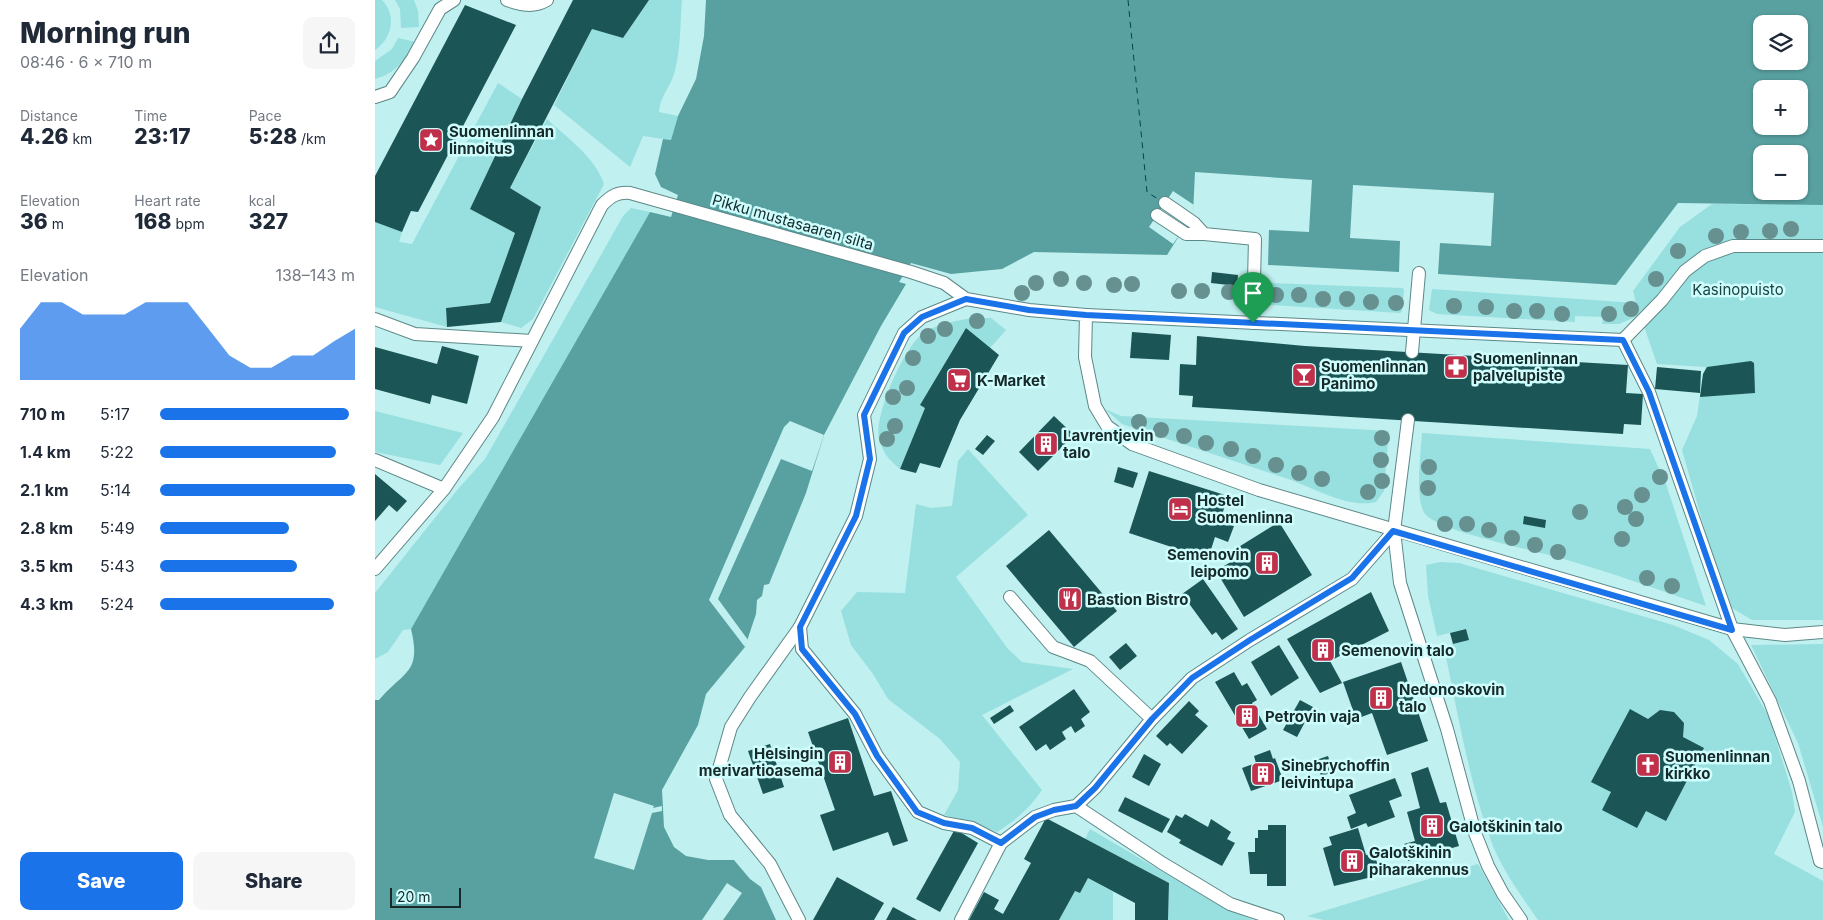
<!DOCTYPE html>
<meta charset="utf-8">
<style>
:root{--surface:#fff;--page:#f6f6f7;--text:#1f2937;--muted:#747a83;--accent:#1a73e8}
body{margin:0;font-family:Inter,sans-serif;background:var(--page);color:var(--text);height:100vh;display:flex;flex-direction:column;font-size:19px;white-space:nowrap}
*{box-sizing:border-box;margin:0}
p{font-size:16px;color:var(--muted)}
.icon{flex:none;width:28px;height:28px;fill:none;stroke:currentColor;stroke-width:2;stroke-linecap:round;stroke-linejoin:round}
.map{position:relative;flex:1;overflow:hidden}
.side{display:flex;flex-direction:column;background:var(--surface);width:375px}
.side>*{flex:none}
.tools{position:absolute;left:1378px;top:15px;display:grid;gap:10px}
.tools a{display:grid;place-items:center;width:55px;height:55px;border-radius:10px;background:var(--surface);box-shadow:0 1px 4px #0004;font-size:25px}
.scale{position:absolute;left:15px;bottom:12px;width:71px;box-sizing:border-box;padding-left:5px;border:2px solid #172929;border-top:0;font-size:14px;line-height:18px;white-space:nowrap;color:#172929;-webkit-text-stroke:4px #cdfdfd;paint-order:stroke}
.pin{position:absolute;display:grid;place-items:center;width:42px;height:42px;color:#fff;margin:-51px -21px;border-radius:50% 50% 50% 0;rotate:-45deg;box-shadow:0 0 5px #0007}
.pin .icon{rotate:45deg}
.round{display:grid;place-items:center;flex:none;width:52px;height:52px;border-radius:10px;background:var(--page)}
.overview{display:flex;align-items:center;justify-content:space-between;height:85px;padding:0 20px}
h1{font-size:28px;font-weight:800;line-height:38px}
.stats{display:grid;grid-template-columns:repeat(3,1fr);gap:8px;height:85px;padding:5px 20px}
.stats div{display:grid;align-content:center}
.stats b{font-size:21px;font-weight:800}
.stats small{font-size:14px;font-weight:400}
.stats p{font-size:14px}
.chart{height:140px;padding:10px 20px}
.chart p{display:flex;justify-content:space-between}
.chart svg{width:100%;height:90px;margin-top:5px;fill:var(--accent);opacity:.7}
.button{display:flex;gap:10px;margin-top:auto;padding:10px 20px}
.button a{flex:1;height:58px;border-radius:10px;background:var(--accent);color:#fff;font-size:20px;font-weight:800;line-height:58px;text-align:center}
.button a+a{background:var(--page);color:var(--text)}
ul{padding:0 20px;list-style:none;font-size:16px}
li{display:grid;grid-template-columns:80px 60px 1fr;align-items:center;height:38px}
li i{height:12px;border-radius:6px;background:var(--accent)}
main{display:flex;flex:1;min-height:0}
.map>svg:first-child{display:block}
.green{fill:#98dfdf}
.water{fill:#59a1a1;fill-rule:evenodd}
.pier{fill:#c0f0ef}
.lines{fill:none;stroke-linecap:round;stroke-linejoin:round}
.ferry{stroke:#004747;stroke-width:1;stroke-dasharray:6 5;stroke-linecap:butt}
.building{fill:#1c5556}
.service-casing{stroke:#5c8888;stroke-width:14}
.service{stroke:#fff;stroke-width:12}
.tree{fill:#679090}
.route-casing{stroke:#fff;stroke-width:10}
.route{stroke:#1a73e8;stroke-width:6}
.labels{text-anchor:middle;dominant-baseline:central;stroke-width:5;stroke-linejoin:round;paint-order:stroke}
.poi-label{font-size:15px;font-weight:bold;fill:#172929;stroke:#cdfdfd;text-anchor:start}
.street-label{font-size:15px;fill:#172929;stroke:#cdfdfd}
.park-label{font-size:15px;fill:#1e4242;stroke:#cdfdfd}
</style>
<main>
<section class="side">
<div class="overview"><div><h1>Morning run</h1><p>08:46 · 6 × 710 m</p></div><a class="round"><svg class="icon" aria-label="share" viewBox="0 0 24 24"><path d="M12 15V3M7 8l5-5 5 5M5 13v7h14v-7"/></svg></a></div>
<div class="stats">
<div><p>Distance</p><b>4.26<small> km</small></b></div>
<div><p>Time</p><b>23:17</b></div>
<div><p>Pace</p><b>5:28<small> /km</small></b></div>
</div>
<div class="stats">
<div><p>Elevation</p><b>36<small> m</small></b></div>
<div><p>Heart rate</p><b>168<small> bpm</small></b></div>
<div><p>kcal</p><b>327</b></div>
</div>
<div class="chart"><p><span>Elevation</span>138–143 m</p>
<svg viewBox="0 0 160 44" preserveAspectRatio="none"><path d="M0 44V19L10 6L20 6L30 12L40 12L50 12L60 6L70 6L80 6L90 19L100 32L110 38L120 38L130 32L140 32L150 25L160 19V44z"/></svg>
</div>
<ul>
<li><b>710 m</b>5:17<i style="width:97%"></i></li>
<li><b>1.4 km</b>5:22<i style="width:90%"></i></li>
<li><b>2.1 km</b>5:14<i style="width:100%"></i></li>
<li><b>2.8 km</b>5:49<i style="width:66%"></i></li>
<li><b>3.5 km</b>5:43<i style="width:70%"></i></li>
<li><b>4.3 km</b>5:24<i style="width:89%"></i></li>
</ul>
<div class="button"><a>Save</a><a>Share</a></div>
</section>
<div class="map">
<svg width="1448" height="920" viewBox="0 0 1448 920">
<rect width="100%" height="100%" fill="#c0f0ef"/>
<!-- green -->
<g class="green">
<path d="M0 0H7C22 15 17 39 0 50Z"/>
<path d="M20 0H39L43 11 44 27 26 28 25 9Z"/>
<path d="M274 0H307C305 23 306 48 300 70 296 88 286 93 284 112L303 116 296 140 268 136 255 167 179 105 217 29 248 38Z"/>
<path d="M23 38 41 42C30 60 21 73 0 79V61L17 49Z"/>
<path d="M123 83 147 99 95 209 140 233 115 303 71 308 72 327 0 307V222L27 232 24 242 37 244Z"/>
<path d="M172 119C191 137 221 158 229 184L158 319 146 328 126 322 166 207 135 188Z"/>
<path d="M1337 204 1448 205V620H1377L1357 608 1335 548 1307 450 1322 416 1328 374 1331 367 1282 364 1265 315 1244 324H1227L1228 317 1200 316V322L1062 314 1054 310 1057 289 1261 303 1258 291 1305 227Z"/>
<path d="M256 208 275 212 36 629 28 630 13 652 0 659V593L83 489 110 459 222 262 248 216Z"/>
<path d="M893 283 1027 288 1029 289 1027 311 1025 313 896 305 894 303Z"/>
<path d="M596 318H616L631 330 615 348 591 328 545 405 550 408 525 469C514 460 507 452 504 438 499 415 530 343 551 331 564 324 581 321 596 318Z"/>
<path d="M730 409 746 416 1014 431 1009 491 1001 502C972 509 938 487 910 478 856 460 801 442 747 424Z"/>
<path d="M0 411 88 433 65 465 0 452Z"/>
<path d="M1047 433 1275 449 1291 484 1331 606C1284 590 1237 573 1189 559 1162 551 1067 532 1051 515 1039 503 1046 451 1047 433Z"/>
<path d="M593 449 653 515 581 577 633 649 647 662 698 669 607 715 667 790C655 808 640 821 622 832L601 823 569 815 583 790 585 762 565 739 513 699 498 674 476 645 466 611 482 592 530 593 541 504 556 508 577 506 583 461Z"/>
<path d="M1065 562 1084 563 1298 625 1334 640 1363 664 1394 717 1417 792 1420 812 1399 854 1448 881V920H1163C1145 894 1125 867 1115 838 1093 777 1083 714 1070 652L1078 644 1094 640 1090 629 1062 636 1053 596 1051 565Z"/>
<path d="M1448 644V827L1423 743 1376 645Z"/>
<path d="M715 829 844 905 878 920H793L794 883 710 839Z"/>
<path d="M1103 864 1134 920H949L932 916Z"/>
<path d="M713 878 738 892V920H684L700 891 705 893Z"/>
</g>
<!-- water -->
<path class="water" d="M331 0H1448V205L1303 203 1241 285 1063 274 1065 243 1116 246 1119 193 978 185 975 238 1025 241 1024 272 893 265 894 230 934 232 937 180 820 172 818 214 792 255 659 252 627 269 576 274 536 263 524 282 531 284 506 326 449 435 431 493 394 584 389 585 387 596 382 600 381 614 370 647 331 694 323 725 287 790 289 827 299 847 311 856 333 860H359L375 879 386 887 401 920H0V700H4C28 671 47 674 36 629L275 212 296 217 303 195 286 187 280 174 288 139 296 140 303 116 321 79 329 36ZM1386 24H1424V61H1386ZM1386 89H1424V126H1386ZM1386 154H1424V191H1386Z"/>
<!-- pier -->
<g class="pier">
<path d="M798 191 819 205 818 214 820 215 805 239 803 237 798 244 774 227Z"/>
<path d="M415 421 449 435 437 471 406 459 343 599 373 640 370 647 334 600 409 427Z"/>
<path d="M239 793 279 806 278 808 287 806V811L277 813 259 870 219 858Z"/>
<path d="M352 883 367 893 348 920H327Z"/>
</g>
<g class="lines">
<!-- ferry -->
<path class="ferry" d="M753 0 772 192 786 201"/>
</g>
<!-- building -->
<g class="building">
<path d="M198 0H274L248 38 217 29 135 188 166 207 126 322 72 327 71 308 115 303 140 233 95 209 147 99Z"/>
<path d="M90 5 141 25 43 212 36 211 27 232 0 222V176Z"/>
<path d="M837 272 863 275 862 286 836 283Z"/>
<path d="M591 328 624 355 585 420 565 468 545 463 541 473 525 469 550 408 545 405Z"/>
<path d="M757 332 796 335 794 360 755 358Z"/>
<path d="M822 336 930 346 1253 365 1251 393 1268 394 1266 425 1249 424 1248 434 817 407 818 396 804 395 805 364 821 365Z"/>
<path d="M67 346 104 356 92 404 57 395 55 404 0 389V347L62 364Z"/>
<path d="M1376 361 1379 363 1380 393 1325 397 1328 374 1332 367Z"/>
<path d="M1282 367 1326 371 1325 393 1280 389Z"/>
<path d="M679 416 699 435 663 471 644 452Z"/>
<path d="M612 435 620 441 608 455 600 449Z"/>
<path d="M743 467 763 473 758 488 739 482Z"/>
<path d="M774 471 853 496 845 521 859 526 853 542 840 537 833 559 754 533Z"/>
<path d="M0 474 32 501 22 512 14 505 0 521Z"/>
<path d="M1149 516 1171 520 1170 528 1148 524Z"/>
<path d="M904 522 937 575 869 617 841 571 867 555 862 548Z"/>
<path d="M674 530 742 611 699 647 631 566Z"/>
<path d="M828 579 863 629 847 640 841 632 837 635 807 594Z"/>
<path d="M996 592 1014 631 955 661 967 683 945 693 912 639Z"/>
<path d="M1091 629 1094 640 1078 644 1075 633Z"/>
<path d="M751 643 762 656 745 670 734 657Z"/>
<path d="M904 645 924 678 896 696 876 662Z"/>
<path d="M1026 662 1053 741 1012 755 997 713 981 719 968 682Z"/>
<path d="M859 672 867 686 872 683 882 700 877 703 892 729 874 739 840 682Z"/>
<path d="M699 689 715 712 706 719 710 726 700 733 696 726 687 732 691 739 675 750 671 744 661 751 644 727Z"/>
<path d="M925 700 938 707 922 737 908 730Z"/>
<path d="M814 701 824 711 820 715 833 726 807 754 795 743 792 746 781 736Z"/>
<path d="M635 705 639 711 619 724 615 718Z"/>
<path d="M1255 709 1273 719 1285 710 1299 712 1309 723 1308 737 1329 748 1291 821 1271 811 1262 828 1227 810 1236 792 1216 782Z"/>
<path d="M473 718 499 796 516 791 533 841 518 846 513 832 458 851 445 815 460 810 433 732Z"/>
<path d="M395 744 409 787 388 794 373 751Z"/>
<path d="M895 750 898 759 900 758 908 780 876 791 867 768 881 763 879 756Z"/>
<path d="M769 754 786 764 774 786 757 777Z"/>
<path d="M953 756 958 772 946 776 941 760Z"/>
<path d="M1053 767 1065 803 1071 802 1084 846 1033 861 1029 844 1040 841 1032 812 1045 808 1036 773Z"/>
<path d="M1020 778 1027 796 1014 801 1020 817 993 827 991 823 976 829 972 817 981 813 974 795Z"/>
<path d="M750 797 795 819 787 833 743 811Z"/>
<path d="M810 814 833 827 836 819 856 832 852 839 860 843 847 866 804 843 806 840 792 832 801 815 807 818Z"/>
<path d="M671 818 794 883 793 920H760V903L713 878 705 893 700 891 684 920H594L609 892 624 900 619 909 628 914 656 863 649 859Z"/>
<path d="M893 825H911V886H892V874H875L873 852H880V838H883V830H893Z"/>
<path d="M983 828 991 855 999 853 1003 866 994 868 997 877 959 886 948 848 957 845 954 837Z"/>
<path d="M580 829 603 843 565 912 541 899Z"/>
<path d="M462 877 509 903 499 920H438Z"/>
<path d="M518 907 542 920H511Z"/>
</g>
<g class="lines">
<defs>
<g id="service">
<path d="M132 0C147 5 158 8 172 0"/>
<path d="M0 97 15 92 38 58 65 9 79 0"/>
<path d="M790 203 819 223 829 234 880 239 878 323"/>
<path d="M782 215 811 234H829"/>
<path d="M591 299 547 317 529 333 489 415 495 459 481 516 425 627 427 649 480 714 502 756 543 812 569 823 597 828 626 843"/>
<path d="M711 315 1248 340 1287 300 1310 271 1330 256 1358 246H1448"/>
<path d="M0 319 40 334 157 341"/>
<path d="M1248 340 1274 392 1357 629 1395 701 1424 781 1445 861 1448 862"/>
<path d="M1037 352 1044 273"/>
<path d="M1033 420 1019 531 1025 583 1072 729 1100 833 1113 866 1128 894 1146 920"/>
<path d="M0 460 69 489"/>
<path d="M0 569 69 489 118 417 227 205C236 196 242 192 255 193L536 272 569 283 591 299 654 310 711 315 710 357 720 406 732 426 757 444 884 490 1357 629 1410 635 1448 632"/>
<path d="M635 597 678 647 715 661 777 719"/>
<path d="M701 806 787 863 855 904 903 920"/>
<path d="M424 920 395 864 355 815 341 779 356 727 375 697 425 627"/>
<path d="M586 920 626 843 660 817 679 810 701 806 720 788 777 719 817 678 875 640 977 579 1019 531"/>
</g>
</defs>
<!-- service casing -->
<use href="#service" class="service-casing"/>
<!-- service -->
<use href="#service" class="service"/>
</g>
<!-- trees -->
<g class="tree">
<circle cx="1416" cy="229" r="8"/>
<circle cx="1395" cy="231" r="8"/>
<circle cx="1366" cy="232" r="8"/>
<circle cx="1341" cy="236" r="8"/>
<circle cx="1303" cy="251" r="8"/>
<circle cx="686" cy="279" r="8"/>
<circle cx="1281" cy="279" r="8"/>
<circle cx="661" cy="283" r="8"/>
<circle cx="709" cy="283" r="8"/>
<circle cx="757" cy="284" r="8"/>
<circle cx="739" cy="285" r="8"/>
<circle cx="804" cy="291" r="8"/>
<circle cx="827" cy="291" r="8"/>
<circle cx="854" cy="292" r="8"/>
<circle cx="647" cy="293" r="8"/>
<circle cx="901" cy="295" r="8"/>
<circle cx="924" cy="295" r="8"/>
<circle cx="948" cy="299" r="8"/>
<circle cx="972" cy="299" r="8"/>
<circle cx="996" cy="302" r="8"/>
<circle cx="1021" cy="303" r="8"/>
<circle cx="1079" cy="306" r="8"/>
<circle cx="1111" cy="307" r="8"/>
<circle cx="1256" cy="309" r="8"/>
<circle cx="1139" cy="311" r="8"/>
<circle cx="1162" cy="311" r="8"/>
<circle cx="1187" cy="314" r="8"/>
<circle cx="1234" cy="314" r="8"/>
<circle cx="602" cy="321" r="8"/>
<circle cx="570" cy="329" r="8"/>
<circle cx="553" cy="336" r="8"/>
<circle cx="538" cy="358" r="8"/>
<circle cx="532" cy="388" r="8"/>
<circle cx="518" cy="397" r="8"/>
<circle cx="764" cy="422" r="8"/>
<circle cx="520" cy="426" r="8"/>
<circle cx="786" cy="430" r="8"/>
<circle cx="809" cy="436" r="8"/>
<circle cx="1007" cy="438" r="8"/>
<circle cx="512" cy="439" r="8"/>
<circle cx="831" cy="443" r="8"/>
<circle cx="856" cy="449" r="8"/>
<circle cx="878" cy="456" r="8"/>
<circle cx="1006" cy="460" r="8"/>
<circle cx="901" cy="465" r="8"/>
<circle cx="1054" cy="467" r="8"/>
<circle cx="924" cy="473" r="8"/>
<circle cx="1285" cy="477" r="8"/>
<circle cx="947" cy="479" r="8"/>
<circle cx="1007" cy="481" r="8"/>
<circle cx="1053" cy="488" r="8"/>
<circle cx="993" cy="492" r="8"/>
<circle cx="1267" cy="495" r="8"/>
<circle cx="1250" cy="507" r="8"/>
<circle cx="1205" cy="512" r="8"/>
<circle cx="1261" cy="519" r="8"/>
<circle cx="1070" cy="524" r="8"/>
<circle cx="1092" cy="524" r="8"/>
<circle cx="1114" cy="530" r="8"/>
<circle cx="1137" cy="538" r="8"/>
<circle cx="1247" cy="539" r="8"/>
<circle cx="1160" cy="545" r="8"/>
<circle cx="1183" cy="552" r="8"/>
<circle cx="1272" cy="578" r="8"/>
<circle cx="1297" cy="586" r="8"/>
</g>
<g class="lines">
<defs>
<path id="route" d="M591 299 654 310 711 315 1248 340 1274 392 1357 630 1018 531 977 578 875 640 817 678 777 719 720 788 701 806 679 810 660 817 626 843 597 828 569 823 542 812 502 756 480 714 427 649 425 627 481 516 495 459 489 415 529 333 547 317Z"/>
</defs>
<!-- route casing -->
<use href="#route" class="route-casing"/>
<!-- route -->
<use href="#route" class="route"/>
</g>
<!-- icons -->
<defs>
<symbol id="sight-square" viewBox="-11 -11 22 22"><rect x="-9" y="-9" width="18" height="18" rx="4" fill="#c1304b" stroke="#cdfdfd"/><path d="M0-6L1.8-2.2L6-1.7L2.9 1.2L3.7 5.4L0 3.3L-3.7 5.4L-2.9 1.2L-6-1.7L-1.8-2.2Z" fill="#fff"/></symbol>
<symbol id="pharmacy-square" viewBox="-11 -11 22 22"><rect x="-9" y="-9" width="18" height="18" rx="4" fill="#c1304b" stroke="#cdfdfd"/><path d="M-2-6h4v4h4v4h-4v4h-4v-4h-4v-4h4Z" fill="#fff"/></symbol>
<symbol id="bar-square" viewBox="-11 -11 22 22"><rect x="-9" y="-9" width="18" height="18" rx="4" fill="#c1304b" stroke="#cdfdfd"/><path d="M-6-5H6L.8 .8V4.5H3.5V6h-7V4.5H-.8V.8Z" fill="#fff"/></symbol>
<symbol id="supermarket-square" viewBox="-11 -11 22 22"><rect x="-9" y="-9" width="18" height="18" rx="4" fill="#c1304b" stroke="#cdfdfd"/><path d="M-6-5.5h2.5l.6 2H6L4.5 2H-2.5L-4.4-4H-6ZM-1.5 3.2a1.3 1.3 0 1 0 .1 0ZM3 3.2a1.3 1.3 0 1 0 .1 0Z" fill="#fff"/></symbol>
<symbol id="building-square" viewBox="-11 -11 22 22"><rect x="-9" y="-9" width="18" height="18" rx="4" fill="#c1304b" stroke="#cdfdfd"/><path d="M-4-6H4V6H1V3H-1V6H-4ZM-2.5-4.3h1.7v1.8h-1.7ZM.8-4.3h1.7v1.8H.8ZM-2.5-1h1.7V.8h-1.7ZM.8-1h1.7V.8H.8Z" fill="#fff"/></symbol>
<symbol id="hotel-square" viewBox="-11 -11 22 22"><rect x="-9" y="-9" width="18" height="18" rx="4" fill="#c1304b" stroke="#cdfdfd"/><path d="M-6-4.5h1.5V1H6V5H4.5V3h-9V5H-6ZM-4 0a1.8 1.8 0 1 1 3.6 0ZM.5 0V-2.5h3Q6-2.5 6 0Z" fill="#fff"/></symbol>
<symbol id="restaurant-square" viewBox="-11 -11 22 22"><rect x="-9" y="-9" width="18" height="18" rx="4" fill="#c1304b" stroke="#cdfdfd"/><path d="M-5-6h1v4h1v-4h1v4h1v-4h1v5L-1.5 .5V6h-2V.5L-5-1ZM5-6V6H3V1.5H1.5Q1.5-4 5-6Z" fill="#fff"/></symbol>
<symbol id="church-square" viewBox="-11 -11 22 22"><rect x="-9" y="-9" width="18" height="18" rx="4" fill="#c1304b" stroke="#cdfdfd"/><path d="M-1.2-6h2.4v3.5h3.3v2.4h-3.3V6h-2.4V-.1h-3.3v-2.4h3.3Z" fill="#fff"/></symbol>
</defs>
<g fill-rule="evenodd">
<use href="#sight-square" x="42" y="126" width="28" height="28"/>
<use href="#pharmacy-square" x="1067" y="353" width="28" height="28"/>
<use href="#bar-square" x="915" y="361" width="28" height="28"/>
<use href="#supermarket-square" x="570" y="366" width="28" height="28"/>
<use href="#building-square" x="657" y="430" width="28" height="28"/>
<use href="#hotel-square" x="791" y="495" width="28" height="28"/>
<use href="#building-square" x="878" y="549" width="28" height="28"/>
<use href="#restaurant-square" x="681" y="585" width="28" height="28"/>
<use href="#building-square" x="934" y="636" width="28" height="28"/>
<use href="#building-square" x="992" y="684" width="28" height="28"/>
<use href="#building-square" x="858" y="702" width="28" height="28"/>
<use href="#building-square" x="451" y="748" width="28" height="28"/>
<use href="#church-square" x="1259" y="751" width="28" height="28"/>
<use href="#building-square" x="874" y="760" width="28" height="28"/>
<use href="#building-square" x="1043" y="812" width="28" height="28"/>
<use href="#building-square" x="963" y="847" width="28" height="28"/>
</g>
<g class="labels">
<!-- poi labels -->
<g class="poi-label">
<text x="74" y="131">Suomenlinnan<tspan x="74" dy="17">linnoitus</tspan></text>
<text x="1098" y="358">Suomenlinnan<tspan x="1098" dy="17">palvelupiste</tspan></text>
<text x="946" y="366">Suomenlinnan<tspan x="946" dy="17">Panimo</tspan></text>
<text x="602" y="380">K-Market</text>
<text x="688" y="435">Lavrentjevin<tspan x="688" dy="17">talo</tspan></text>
<text x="822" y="500">Hostel<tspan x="822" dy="17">Suomenlinna</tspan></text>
<text x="874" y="554" text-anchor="end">Semenovin<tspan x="874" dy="17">leipomo</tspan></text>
<text x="712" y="599">Bastion Bistro</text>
<text x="966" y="650">Semenovin talo</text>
<text x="1024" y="689">Nedonoskovin<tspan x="1024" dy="17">talo</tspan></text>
<text x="890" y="716">Petrovin vaja</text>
<text x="448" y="753" text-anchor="end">Helsingin<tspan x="448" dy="17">merivartioasema</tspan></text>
<text x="1290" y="756">Suomenlinnan<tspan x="1290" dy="17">kirkko</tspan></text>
<text x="906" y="765">Sinebrychoffin<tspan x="906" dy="17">leivintupa</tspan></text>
<text x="1074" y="826">Galotškinin talo</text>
<text x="994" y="852">Galotškinin<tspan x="994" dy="17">piharakennus</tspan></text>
</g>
<!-- street labels -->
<g class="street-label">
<text transform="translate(418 222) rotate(16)">Pikku mustasaaren silta</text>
</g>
<!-- park labels -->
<g class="park-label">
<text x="1363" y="289">Kasinopuisto</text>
</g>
</g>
</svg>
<div class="tools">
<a><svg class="icon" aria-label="layers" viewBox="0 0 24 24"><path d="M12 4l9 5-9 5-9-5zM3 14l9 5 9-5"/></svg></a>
<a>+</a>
<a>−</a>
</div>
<div class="scale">20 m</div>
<div class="pin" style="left:878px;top:323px;background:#1e9e55"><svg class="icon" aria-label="arrive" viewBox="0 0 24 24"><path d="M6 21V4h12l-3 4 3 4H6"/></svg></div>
</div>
</main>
